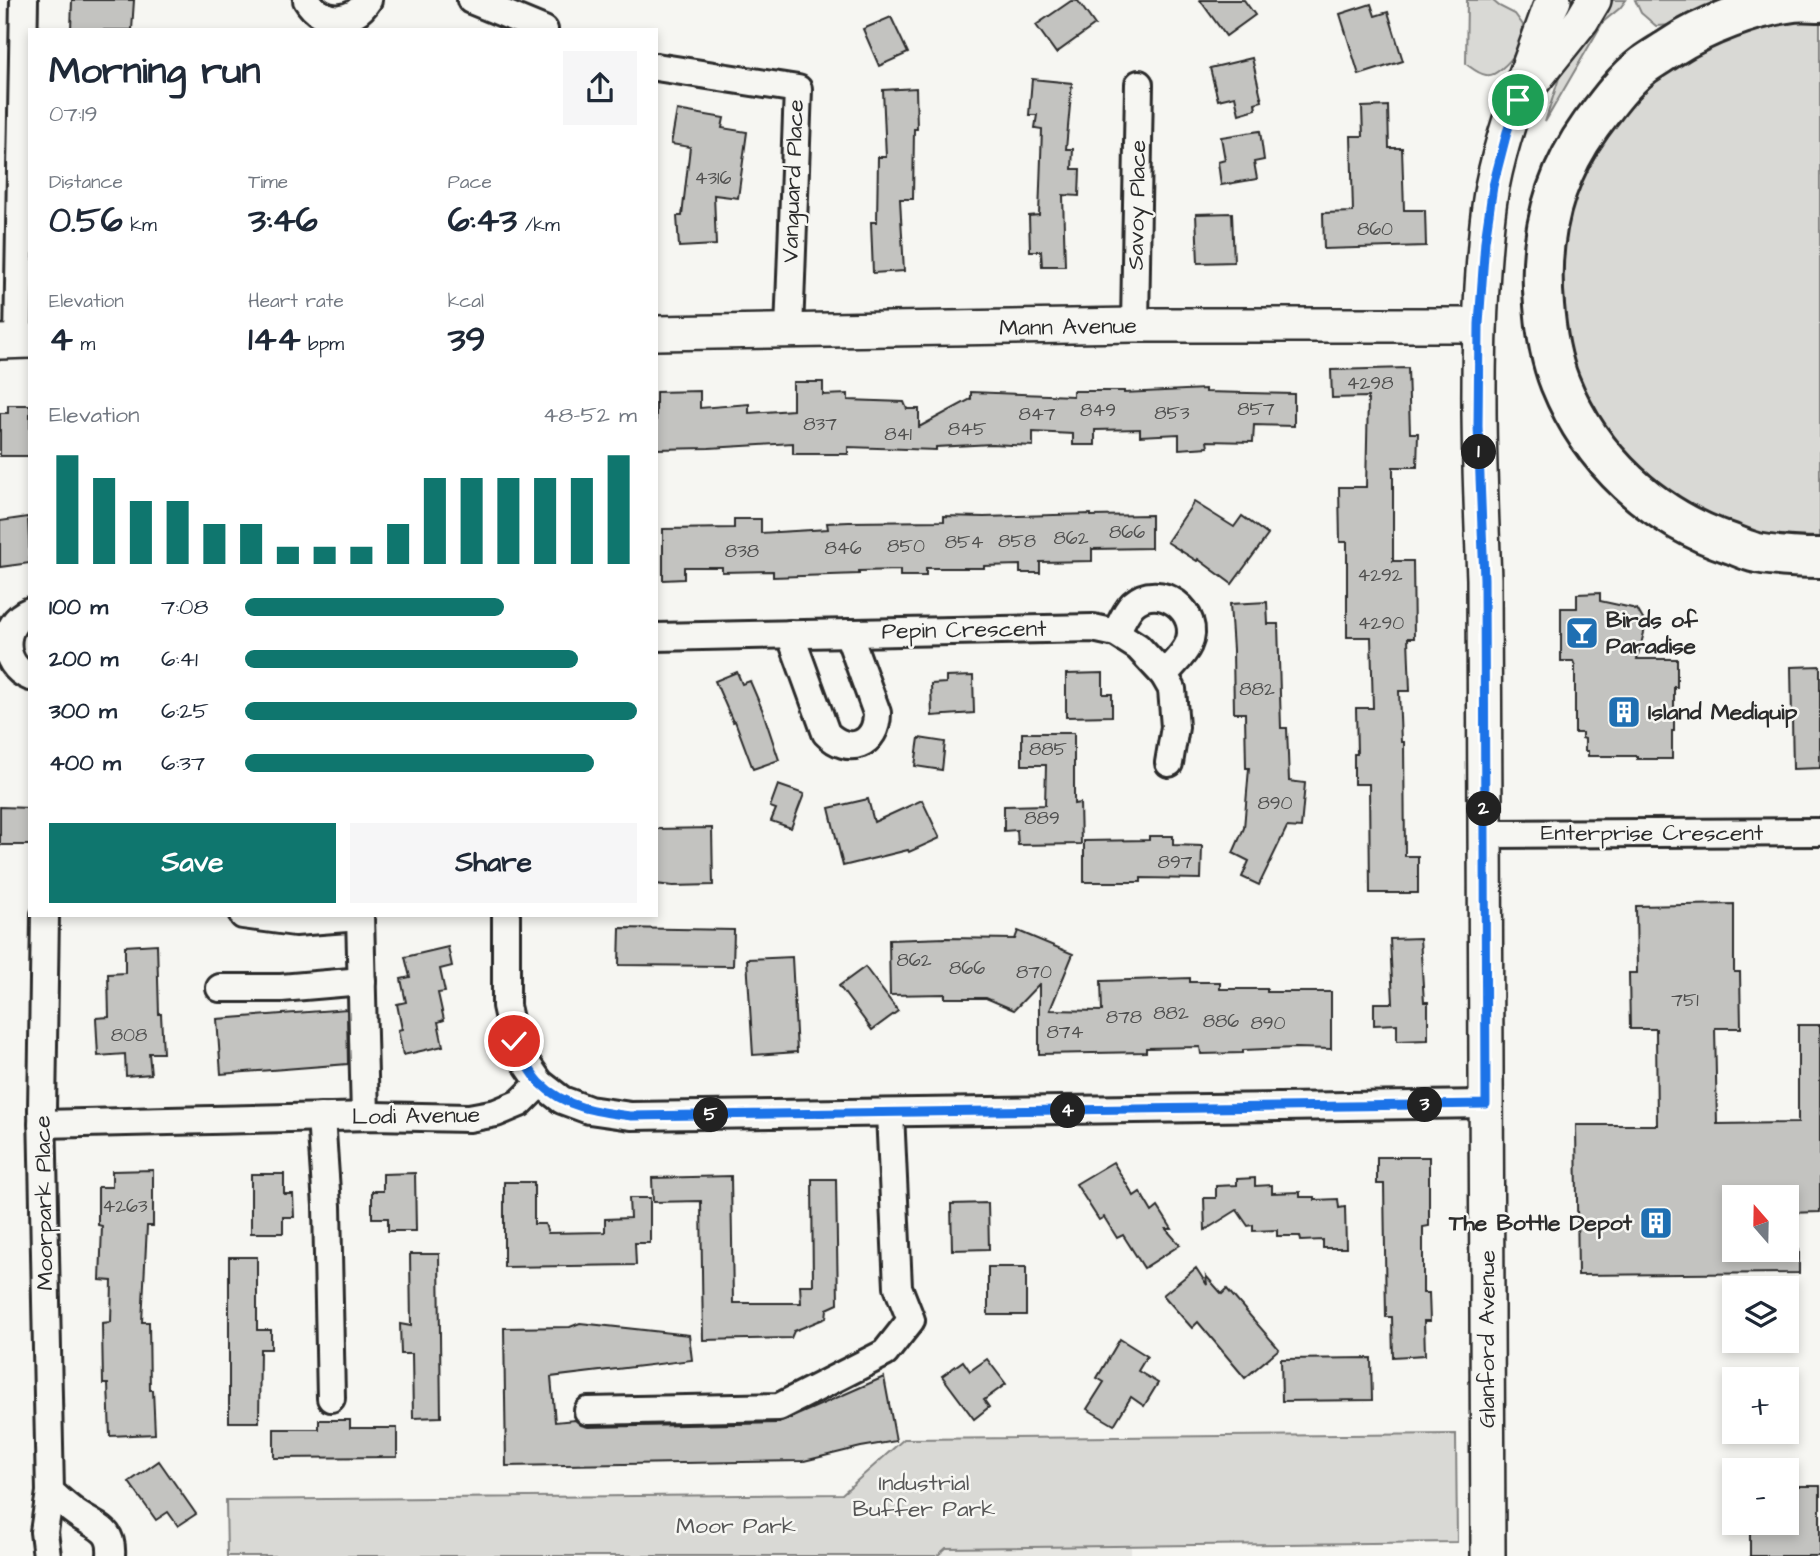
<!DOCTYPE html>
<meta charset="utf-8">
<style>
:root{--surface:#fff;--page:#f6f6f7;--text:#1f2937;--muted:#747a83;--accent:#0f766e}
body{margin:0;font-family:"Architects Daughter",sans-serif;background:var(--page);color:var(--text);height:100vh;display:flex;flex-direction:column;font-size:26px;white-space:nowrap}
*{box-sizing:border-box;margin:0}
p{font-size:23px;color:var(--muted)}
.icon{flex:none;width:38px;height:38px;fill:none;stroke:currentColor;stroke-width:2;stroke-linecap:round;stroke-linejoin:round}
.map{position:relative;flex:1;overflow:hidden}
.details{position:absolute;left:28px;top:28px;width:630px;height:889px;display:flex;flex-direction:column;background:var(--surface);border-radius:0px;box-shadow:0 4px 10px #0003}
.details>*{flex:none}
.needle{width:46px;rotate:340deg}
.tools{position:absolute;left:1722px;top:1185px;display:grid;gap:14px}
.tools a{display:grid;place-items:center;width:77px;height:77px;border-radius:0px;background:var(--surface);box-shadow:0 4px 10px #0003;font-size:35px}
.pin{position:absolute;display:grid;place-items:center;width:60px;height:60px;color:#fff;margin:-30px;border:4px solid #fff;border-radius:50%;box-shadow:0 2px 7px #0007}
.km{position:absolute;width:35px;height:35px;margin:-18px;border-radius:50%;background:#222;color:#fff;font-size:19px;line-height:35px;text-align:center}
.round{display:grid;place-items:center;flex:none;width:74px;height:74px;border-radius:0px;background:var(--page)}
.summary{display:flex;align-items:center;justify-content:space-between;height:119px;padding:0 21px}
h1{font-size:38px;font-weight:800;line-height:52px}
.figures{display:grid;grid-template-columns:repeat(3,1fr);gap:10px;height:119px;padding:7px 21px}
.figures div{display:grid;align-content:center}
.figures b{font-size:35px;font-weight:800}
.figures small{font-size:19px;font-weight:400}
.figures p{font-size:19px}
.chart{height:196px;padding:14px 21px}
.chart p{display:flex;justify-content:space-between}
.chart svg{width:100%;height:126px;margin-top:7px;stroke:var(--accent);stroke-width:6}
.action{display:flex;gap:14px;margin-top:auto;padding:14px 21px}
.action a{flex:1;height:80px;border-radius:0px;background:var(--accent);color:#fff;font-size:28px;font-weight:800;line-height:80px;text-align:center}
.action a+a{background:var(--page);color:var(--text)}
ul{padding:0 21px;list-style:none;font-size:23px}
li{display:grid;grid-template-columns:112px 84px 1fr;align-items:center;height:52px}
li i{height:18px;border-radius:9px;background:var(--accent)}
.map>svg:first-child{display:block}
.built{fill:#e7e7e3}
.green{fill:#d9d9d5;stroke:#828280;stroke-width:2}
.building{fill:#c3c3c0;stroke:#2b2b2b;stroke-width:2}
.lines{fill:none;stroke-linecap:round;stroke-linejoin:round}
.minor-casing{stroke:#2b2b2b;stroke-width:32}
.major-casing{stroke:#2b2b2b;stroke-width:38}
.highway-casing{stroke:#2b2b2b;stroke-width:44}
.minor{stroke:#f6f6f2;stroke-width:26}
.major{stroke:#f6f6f2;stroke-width:33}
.highway{stroke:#f6f6f2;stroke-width:38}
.route-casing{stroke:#fff;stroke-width:14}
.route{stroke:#1a73e8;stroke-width:9}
.labels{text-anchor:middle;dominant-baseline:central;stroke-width:5;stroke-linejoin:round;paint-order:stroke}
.number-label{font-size:19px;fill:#515150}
.street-label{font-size:23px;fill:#2b2b2b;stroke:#f6f6f2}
.poi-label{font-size:23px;font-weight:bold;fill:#2b2b2b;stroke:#f6f6f2;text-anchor:start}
.park-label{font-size:23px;fill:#565656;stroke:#f6f6f2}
</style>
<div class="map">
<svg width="1820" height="1556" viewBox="0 0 1820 1556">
<rect width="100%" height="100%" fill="#f6f6f2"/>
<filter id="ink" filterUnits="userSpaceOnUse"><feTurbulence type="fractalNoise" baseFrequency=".0143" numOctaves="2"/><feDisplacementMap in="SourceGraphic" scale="14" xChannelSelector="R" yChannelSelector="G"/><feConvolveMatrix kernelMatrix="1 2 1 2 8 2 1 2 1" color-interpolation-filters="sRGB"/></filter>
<g filter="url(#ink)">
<!-- built -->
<path class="built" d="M1131 1546V1556H937L946 1548Z"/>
<!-- green -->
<g class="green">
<path d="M1467 0H1492L1499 6 1515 14 1523 25C1521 45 1517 56 1501 69 1496 73 1492 76 1486 75 1478 74 1472 68 1466 64Z"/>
<path d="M1601 0H1626L1620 8 1603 22 1545 122 1559 78 1582 29Z"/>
<path d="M1635 0H1737L1674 25 1656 26 1641 13Z"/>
<path d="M1804 19H1820V543L1765 540 1681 508 1624 462 1577 392 1557 313 1558 241 1572 187 1597 137 1637 94 1680 62 1730 37 1766 26Z"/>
<path d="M1456 1434 1457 1542 946 1548 937 1556H227L226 1500 842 1494 904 1439Z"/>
</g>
<!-- building -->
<g class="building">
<path d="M72 0H134L132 30H71Z"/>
<path d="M1200 0H1244L1255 15 1226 36Z"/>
<path d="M1071 1H1078L1095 25 1056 53 1036 25Z"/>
<path d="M1371 4 1375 16 1388 12 1403 61 1359 75 1340 14Z"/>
<path d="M891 17 908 53 879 66 863 29Z"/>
<path d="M1252 58 1262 101 1255 103 1256 109 1239 114 1235 96 1218 100 1210 68Z"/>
<path d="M1032 79 1072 83 1066 149H1073L1072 169H1080L1079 196 1063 195 1065 266H1042L1041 251H1030L1029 216 1039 215 1042 129 1035 128 1037 115H1029Z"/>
<path d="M916 88 917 129H914L913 199H900L904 271 873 273 871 222H877L878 157H886L883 90Z"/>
<path d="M1388 106 1389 148H1402L1404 210H1425L1426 246 1324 249 1323 213 1353 212 1351 136H1363L1362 107Z"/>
<path d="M677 110 724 118 722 128 747 132 738 198 714 195 716 245 679 247 677 216H682L690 147 671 144Z"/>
<path d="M1260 131 1264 160 1254 162 1257 179 1221 185 1218 162 1225 160 1221 137Z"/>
<path d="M1232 213 1234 262 1198 263 1196 214Z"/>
<path d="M1408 368 1410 433H1418L1417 467H1393V561H1413L1414 638H1408L1410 691H1399L1401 742H1404L1405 856H1418V893H1370L1369 784H1354V754H1357L1356 708H1373L1371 637H1347V542H1340L1339 487H1366L1368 397 1332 398 1331 370Z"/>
<path d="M793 382H823V395L848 394V400L904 402 907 409H919V427L971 399V392L1073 396V391H1124V393L1205 389V392L1294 394V426L1254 425 1253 442 1207 441 1208 447 1179 449V434L1140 436V429L1095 430V445H1073V434L1033 432V446L992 444 936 447V450L848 447V454H793V443L709 448 656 449V392L700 391V408L749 404V413L793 410Z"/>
<path d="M8 405H30V456H0V413H8Z"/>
<path d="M1194 502 1234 527 1242 516 1268 535 1232 584 1198 559 1197 561 1167 542Z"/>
<path d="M1091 514V516L1151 515V548L1092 549V561L1040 562V573H1020V565L984 566V568H926V576H900V570L859 571V574L773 577V571L722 572V567H684V579L663 580V529L734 528V519H761V533L828 529 827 523 849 522 944 521V516L984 517Z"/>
<path d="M28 517 30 563 0 567V521Z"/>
<path d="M1600 593V601L1632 608 1634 610 1637 609 1644 621 1645 629 1637 659H1677V687H1674V731H1672V759H1637V756H1588V751H1585V739L1582 738V733H1575V666L1573 661H1561V608H1577V594Z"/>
<path d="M1267 602 1268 624H1278L1281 728H1287L1289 781 1305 783 1301 828 1287 827 1259 885 1242 877 1249 861 1233 853 1244 828 1249 768H1246L1245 713H1234L1233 650 1230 604Z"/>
<path d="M1820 666V768L1793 769 1791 667Z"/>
<path d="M737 672 742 684 750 681 762 709 779 760 753 769 735 721 733 722 715 681Z"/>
<path d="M1103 673V694H1112V716L1066 717V674Z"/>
<path d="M973 676 974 713 932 716 931 684 946 683V677Z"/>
<path d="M1022 733H1074V804L1080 803 1081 844 1018 845 1017 830 1004 831V806L1045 805 1046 765H1022Z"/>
<path d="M919 738 945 742 942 770 915 766Z"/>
<path d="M778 785 804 794 791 828 771 821 776 809 770 807Z"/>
<path d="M868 799 874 822 922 800 940 838 909 852 908 850 843 866 829 808Z"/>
<path d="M0 807 30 808V845H0Z"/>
<path d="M712 828 713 885 673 886 656 884V829Z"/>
<path d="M1149 836H1173V845L1202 846 1201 879 1141 878V882H1084V841L1149 840Z"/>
<path d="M1734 904V972H1740L1741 1028H1715L1717 1124 1798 1123V1025H1820V1212L1787 1213V1197H1734V1250H1799V1273L1578 1275 1576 1125H1657L1656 1029H1630L1629 973H1637L1636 906Z"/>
<path d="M620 928 734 930 733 966 619 965Z"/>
<path d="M1018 931 1073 954 1050 1010 1102 1011 1101 981 1190 978V982H1220V989H1267V992H1331V1049L1296 1048 1243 1050V1053L1201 1054 1200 1047 1146 1048V1052L1039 1054V984L1014 1010 986 998H945V994L890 995 889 940 946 938 1015 939Z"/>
<path d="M1420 938 1424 1002H1428V1040L1397 1041V1024L1374 1025V1003H1393L1390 939Z"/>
<path d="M157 944 159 1014H161L163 1053H149L151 1074 126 1076 125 1054 98 1056 96 1018 109 1017 108 974 125 973V946Z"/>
<path d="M448 947 452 966 440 969 445 992 438 993 444 1020 438 1022 443 1046 403 1055 398 1030 402 1029 397 1004 406 1002 401 979 410 977 405 957Z"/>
<path d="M792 957 797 1052 753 1055 747 959Z"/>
<path d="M865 967 898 1011 872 1030 839 986Z"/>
<path d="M347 1009 348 1064 221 1074 217 1019Z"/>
<path d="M1377 1157H1429V1226L1423 1227V1293H1429L1430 1321H1424L1425 1355 1393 1357 1392 1317H1386L1384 1184H1377Z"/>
<path d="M1113 1162 1134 1196 1140 1192 1152 1212 1158 1207 1172 1229H1166L1180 1245 1144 1268 1123 1235 1117 1238 1104 1217 1099 1220 1076 1184Z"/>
<path d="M153 1170V1226H147L142 1322H149L150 1390H153L155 1434 110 1436 108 1384H103L102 1323 111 1322 112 1281 100 1280 102 1226 98 1225V1187H112V1171Z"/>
<path d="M415 1173 416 1231H388V1218H372V1191H383V1174Z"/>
<path d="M251 1174H284V1194H293L294 1217H283V1233H251Z"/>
<path d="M731 1176 733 1303H801L800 1285H813L812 1179H836L838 1304 827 1309 826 1318 794 1331 791 1338 703 1340 701 1201 653 1202 652 1178Z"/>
<path d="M1255 1178V1186L1272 1185V1193L1300 1192V1197H1315V1200L1338 1199 1339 1208 1345 1207 1346 1248H1323V1240L1301 1241 1300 1236H1277V1230L1253 1231V1225L1248 1226 1237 1210 1205 1230 1204 1198H1216V1186L1237 1185V1179Z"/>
<path d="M504 1182H534V1224H545L548 1233 605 1232V1219L630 1218 629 1198H650V1243H635L636 1265 504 1267Z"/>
<path d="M988 1203 989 1249 952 1250 951 1204Z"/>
<path d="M410 1254H439L441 1417 413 1418 412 1354H401L400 1324 411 1326Z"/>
<path d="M229 1257H257V1330H271V1349H260L259 1422H229Z"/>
<rect x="988" y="1267" width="38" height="48"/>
<path d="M1196 1268 1207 1285 1206 1276 1222 1294 1227 1289 1279 1349 1245 1378 1198 1322 1192 1328 1163 1295Z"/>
<path d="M580 1323 689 1335 692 1360 551 1377 555 1422 575 1420 581 1425 588 1427 779 1423 884 1377 896 1441 861 1447 804 1461 506 1466 504 1328 570 1327Z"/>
<path d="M1120 1339 1147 1356 1138 1371 1158 1383 1144 1406 1131 1397 1114 1425 1087 1409 1104 1382 1097 1378Z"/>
<path d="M1371 1358 1372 1400 1282 1401 1281 1359Z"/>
<path d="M987 1359 1006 1384 984 1400 989 1407 974 1419 942 1376 963 1361 970 1371Z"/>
<path d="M319 1420H350V1428H397V1457L274 1458V1429H319Z"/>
<path d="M159 1461 196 1514 178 1526 168 1512 156 1520 129 1482Z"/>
<path d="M1787 1486H1820V1556H1750V1522H1787Z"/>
</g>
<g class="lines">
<defs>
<g id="minor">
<path d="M307 0C322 25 353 24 368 0"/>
<path d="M471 0 544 30"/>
<path d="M656 67 798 89 789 331"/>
<path d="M1135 325 1139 84"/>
<path d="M18 341 24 0"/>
<path d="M30 611C0 623 0 665 30 677"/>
<path d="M1116 633C1121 623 1125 612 1133 604 1159 580 1203 612 1188 645 1183 656 1172 665 1164 675"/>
<path d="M790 634 826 733C848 756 877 745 877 713L848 633"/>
<path d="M656 637 1093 628 1116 633 1138 647 1164 675 1172 689 1175 727 1169 763"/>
<path d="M1484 834 1820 832"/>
<path d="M45 915 42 1110 50 1492 44 1532 47 1556"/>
<path d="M243 915 295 922 347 918 354 915"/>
<path d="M360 915 365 1116"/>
<path d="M506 915V1006L514 1041 527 1064 540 1083 562 1100 589 1110 631 1116 1486 1104"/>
<path d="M220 988H281L362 981"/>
<path d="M321 1117 327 1206 331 1398"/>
<path d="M42 1124 373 1116 469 1118 496 1113 520 1103 540 1083"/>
<path d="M588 1411 779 1407 885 1353 911 1320 898 1287 890 1113"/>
<path d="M50 1492C60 1500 69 1509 80 1516 98 1528 113 1529 111 1556"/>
</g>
<g id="major">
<path d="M1535 79 1582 20 1594 0"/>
<path d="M656 333 1135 325H1480"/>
<path d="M0 342 30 341"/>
<path d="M1488 1556 1484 579C1480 482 1476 385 1482 287 1484 254 1486 220 1492 187 1504 126 1529 68 1549 10L1554 0"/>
</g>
<path id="highway" d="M1820 2C1811 2 1802 1 1794 2 1754 7 1703 26 1670 48 1661 54 1652 59 1644 65 1624 80 1606 105 1591 125 1552 179 1538 239 1544 305 1546 331 1550 358 1560 383 1591 460 1653 518 1732 544 1740 547 1748 551 1757 553 1778 557 1799 558 1820 558"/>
</defs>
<!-- minor casing -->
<use href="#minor" class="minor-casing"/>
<!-- major casing -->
<use href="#major" class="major-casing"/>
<!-- highway casing -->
<use href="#highway" class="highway-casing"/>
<!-- minor -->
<use href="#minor" class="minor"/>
<!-- major -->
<use href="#major" class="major"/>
<!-- highway -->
<use href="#highway" class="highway"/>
</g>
</g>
<g class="lines" filter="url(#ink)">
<defs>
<path id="route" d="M514 1041C522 1055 529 1071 540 1083 565 1108 599 1112 631 1116L1486 1104 1484 579 1478 426 1479 324 1485 241 1493 186 1507 132 1518 100"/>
</defs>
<!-- route casing -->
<use href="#route" class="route-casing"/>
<!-- route -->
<use href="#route" class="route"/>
</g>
<!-- icons -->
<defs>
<symbol id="bar-square" viewBox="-11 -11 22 22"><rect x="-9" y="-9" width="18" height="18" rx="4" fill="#1f6fb2" stroke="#f6f6f2"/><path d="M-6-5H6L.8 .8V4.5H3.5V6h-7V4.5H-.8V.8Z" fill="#fff"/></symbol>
<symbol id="building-square" viewBox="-11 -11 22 22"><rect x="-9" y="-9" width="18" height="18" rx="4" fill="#1f6fb2" stroke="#f6f6f2"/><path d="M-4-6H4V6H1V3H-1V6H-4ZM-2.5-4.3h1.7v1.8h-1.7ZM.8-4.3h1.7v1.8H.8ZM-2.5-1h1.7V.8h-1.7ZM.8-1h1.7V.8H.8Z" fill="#fff"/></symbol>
</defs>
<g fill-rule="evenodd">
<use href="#bar-square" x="1563" y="614" width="38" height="38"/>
<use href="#building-square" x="1605" y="693" width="38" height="38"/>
<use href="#building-square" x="1637" y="1204" width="38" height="38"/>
</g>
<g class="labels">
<!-- number labels -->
<g class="number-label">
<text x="713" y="178">4316</text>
<text x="1375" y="229">860</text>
<text x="1370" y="383">4298</text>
<text x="1256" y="409">857</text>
<text x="1098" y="410">849</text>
<text x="1172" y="413">853</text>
<text x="1037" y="414">847</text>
<text x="820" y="424">837</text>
<text x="967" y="429">845</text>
<text x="898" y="434">841</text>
<text x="1127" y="532">866</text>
<text x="1071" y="538">862</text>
<text x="1017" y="541">858</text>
<text x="964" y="542">854</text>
<text x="906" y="546">850</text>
<text x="843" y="548">846</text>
<text x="742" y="551">838</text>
<text x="1380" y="575">4292</text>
<text x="1381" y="623">4290</text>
<text x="1257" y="689">882</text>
<text x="1048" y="749">885</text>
<text x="1275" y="803">890</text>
<text x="1042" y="818">889</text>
<text x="1175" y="862">897</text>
<text x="914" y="960">862</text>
<text x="967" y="968">866</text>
<text x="1034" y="972">870</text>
<text x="1685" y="1000">751</text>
<text x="1171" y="1013">882</text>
<text x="1124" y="1017">878</text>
<text x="1221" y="1021">886</text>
<text x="1268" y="1023">890</text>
<text x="1065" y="1032">874</text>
<text x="129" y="1035">808</text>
<text x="125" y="1206">4263</text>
</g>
<!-- street labels -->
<g class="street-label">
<text transform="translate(793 181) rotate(-88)">Vanguard Place</text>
<text transform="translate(1137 205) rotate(-89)">Savoy Place</text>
<text transform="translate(1068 327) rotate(-1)">Mann Avenue</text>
<text transform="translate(964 630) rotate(-1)">Pepin Crescent</text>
<text x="1652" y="833">Enterprise Crescent</text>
<text transform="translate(416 1116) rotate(-1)">Lodi Avenue</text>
<text transform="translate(44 1203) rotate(-91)">Moorpark Place</text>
<text transform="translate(1487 1339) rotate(-90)">Glanford Avenue</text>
</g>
<!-- poi labels -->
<g class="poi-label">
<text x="1606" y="620">Birds of<tspan x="1606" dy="26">Paradise</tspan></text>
<text x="1648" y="712">Island Mediquip</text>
<text x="1632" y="1223" text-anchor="end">The Bottle Depot</text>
</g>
<!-- park labels -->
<g class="park-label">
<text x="924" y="1483">Industrial<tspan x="924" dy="26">Buffer Park</tspan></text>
<text x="736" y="1526">Moor Park</text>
</g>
</g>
</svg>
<div class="tools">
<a><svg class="needle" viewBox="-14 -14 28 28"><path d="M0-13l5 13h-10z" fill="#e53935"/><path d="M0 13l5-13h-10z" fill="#747a83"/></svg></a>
<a><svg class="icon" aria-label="layers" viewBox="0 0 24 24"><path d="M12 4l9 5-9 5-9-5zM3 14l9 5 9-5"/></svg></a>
<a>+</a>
<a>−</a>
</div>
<div class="pin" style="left:1518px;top:100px;background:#1e9e55"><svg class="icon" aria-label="arrive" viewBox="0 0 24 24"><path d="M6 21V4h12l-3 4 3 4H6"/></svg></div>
<div class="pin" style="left:514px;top:1041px;background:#d93025"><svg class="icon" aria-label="check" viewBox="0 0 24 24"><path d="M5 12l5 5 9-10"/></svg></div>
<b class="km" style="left:1479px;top:452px">1</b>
<b class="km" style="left:1484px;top:809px">2</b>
<b class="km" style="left:1425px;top:1105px">3</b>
<b class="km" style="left:1068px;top:1111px">4</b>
<b class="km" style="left:711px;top:1115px">5</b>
<section class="details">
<div class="summary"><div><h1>Morning run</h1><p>07:19</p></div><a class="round"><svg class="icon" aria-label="share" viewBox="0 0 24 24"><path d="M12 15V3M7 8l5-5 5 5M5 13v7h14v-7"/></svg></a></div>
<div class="figures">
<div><p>Distance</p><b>0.56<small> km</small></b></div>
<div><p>Time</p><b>3:46</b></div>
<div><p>Pace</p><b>6:43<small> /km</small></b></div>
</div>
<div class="figures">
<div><p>Elevation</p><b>4<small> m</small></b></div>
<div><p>Heart rate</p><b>144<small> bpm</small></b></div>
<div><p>kcal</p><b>39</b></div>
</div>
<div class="chart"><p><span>Elevation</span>48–52 m</p>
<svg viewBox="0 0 160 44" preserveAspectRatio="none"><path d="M5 44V6M15 44V14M25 44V22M35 44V22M45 44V30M55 44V30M65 44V38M75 44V38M85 44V38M95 44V30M105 44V14M115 44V14M125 44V14M135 44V14M145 44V14M155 44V6"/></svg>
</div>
<ul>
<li><b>100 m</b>7:08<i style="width:66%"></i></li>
<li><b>200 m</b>6:41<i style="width:85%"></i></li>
<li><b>300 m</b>6:25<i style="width:100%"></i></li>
<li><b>400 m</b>6:37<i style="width:89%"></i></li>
</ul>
<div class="action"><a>Save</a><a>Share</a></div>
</section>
</div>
